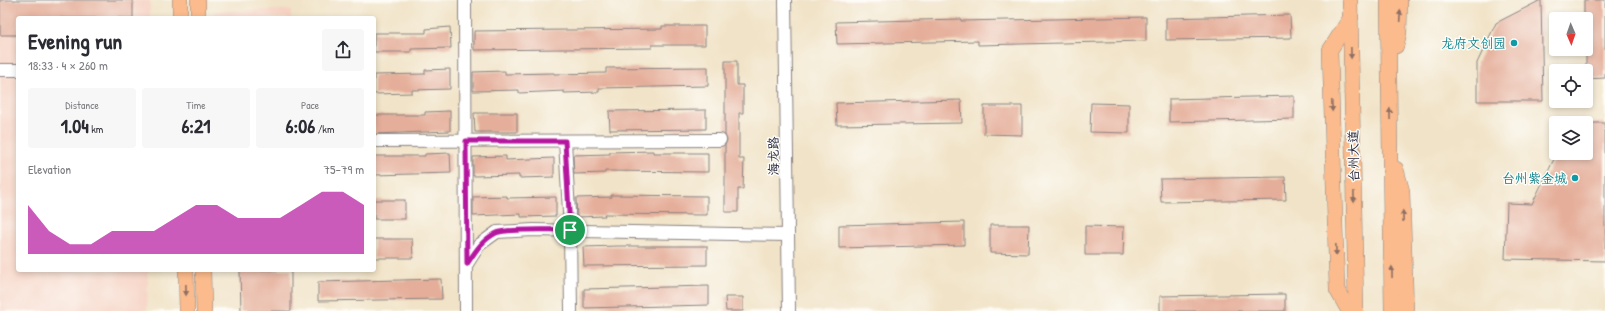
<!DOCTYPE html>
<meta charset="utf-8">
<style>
:root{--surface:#fff;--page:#f7f7f7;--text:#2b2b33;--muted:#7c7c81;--accent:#b5179e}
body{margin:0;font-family:"Patrick Hand","LXGW WenKai TC",sans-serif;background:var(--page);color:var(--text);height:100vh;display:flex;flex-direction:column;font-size:15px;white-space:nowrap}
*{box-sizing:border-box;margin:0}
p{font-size:13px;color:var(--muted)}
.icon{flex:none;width:22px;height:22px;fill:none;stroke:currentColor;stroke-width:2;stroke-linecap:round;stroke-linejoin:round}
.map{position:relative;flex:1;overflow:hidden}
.panel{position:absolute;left:16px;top:16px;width:360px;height:256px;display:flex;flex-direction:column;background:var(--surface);border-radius:4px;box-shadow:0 2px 6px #0003}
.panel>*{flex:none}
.needle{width:26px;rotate:178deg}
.controls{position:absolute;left:1549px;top:12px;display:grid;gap:8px}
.controls a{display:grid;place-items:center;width:44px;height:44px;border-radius:4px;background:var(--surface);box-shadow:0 2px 6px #0003;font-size:20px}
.pin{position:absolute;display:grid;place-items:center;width:34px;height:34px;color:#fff;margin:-17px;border:2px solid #fff;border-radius:50%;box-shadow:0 1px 4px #0007}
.round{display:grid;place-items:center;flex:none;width:42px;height:42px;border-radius:4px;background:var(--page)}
.headline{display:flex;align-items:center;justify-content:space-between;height:68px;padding:0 12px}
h1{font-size:22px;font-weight:700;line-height:30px}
.stats{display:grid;grid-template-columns:repeat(3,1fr);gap:6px;height:68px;padding:4px 12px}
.stats div{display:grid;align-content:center;border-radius:4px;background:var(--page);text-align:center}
.stats b{font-size:20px;font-weight:700}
.stats small{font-size:11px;font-weight:400}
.stats p{font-size:11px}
.chart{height:112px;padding:8px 12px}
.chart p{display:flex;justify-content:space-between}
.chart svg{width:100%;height:72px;margin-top:4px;fill:var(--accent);opacity:.7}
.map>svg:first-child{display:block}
.built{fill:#f6d2c3}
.building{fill:#e5ae9a}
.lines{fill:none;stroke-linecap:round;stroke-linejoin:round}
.minor-casing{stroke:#8a8281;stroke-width:14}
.major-casing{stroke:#8a8281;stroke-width:16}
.minor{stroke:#fff;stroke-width:12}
.major{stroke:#fbbb8c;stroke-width:15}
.oneway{fill:#8e6e64}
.route-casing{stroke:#fff;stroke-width:8}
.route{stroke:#b5179e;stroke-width:5}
.culture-dot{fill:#0f9aa8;stroke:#fdfcf7;stroke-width:1.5}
.labels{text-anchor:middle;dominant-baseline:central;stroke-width:3;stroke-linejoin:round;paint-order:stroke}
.culture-label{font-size:13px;fill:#0d838f;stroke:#fdfcf7;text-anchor:end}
.street-label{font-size:13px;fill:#22223b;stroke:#fdfcf7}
</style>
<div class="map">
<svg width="1605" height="311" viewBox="0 0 1605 311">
<rect width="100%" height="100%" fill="#fdfcf7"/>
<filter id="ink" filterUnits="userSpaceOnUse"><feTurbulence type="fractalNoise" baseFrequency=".025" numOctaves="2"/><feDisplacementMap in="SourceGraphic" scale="8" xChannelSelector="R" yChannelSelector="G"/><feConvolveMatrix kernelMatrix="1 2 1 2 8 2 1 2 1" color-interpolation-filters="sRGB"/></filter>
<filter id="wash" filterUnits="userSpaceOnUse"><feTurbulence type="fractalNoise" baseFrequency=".012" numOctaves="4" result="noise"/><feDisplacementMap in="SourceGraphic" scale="16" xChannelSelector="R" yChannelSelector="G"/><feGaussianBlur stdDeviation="0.9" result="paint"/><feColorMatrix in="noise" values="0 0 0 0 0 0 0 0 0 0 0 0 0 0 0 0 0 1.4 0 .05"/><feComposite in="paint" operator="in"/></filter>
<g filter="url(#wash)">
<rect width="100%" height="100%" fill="#f1e3c7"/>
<!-- built -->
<g class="built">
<path d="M0 0H150V18H18V270H148L147 311H0Z"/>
<path d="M823 0H999L823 1Z"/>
<path d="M291 10V18H214V11Z"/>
</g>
<g id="blocks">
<!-- building -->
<g class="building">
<path d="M0 0H133V18H18V35H0Z"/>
<path d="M1541 0 1543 101H1477V63L1496 23Z"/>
<path d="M1584 0H1605V78L1586 79V19H1584Z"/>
<path d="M1290 15 1291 38 1166 40V18Z"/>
<path d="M1146 17V41L978 45V41L837 44 836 22 961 19V21Z"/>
<path d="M662 26H705V45H652V48L474 50V31L662 29Z"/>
<path d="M450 27 451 48 411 49V52H374V33H426V29Z"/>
<path d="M725 61H737V85H743V113H739V159H744L743 189H738V212H725V145L727 140 725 135Z"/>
<path d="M708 67V86L599 88V92L564 93V91L519 93V90L473 91V72L505 71V74L554 73V74L606 73V68Z"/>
<path d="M450 69V89L412 90V93L374 94V75L425 74V70Z"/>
<path d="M1294 96V119L1169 122V99Z"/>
<path d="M961 100 962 123 837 125 836 103Z"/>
<path d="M1091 103 1129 104V133L1090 132Z"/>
<path d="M984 106H1022V135L984 134Z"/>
<path d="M706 110V129L610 130 609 111Z"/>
<path d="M450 111V131L374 134V115H425V112Z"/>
<path d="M474 113H517V132H475Z"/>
<path d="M1586 123H1605V261L1505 259 1507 203 1532 204 1557 153H1586Z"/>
<path d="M653 151V153H708V172L605 171V173L574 174 573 155 610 154V152Z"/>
<path d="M450 153 451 173 374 175V156H425V154Z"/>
<path d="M506 156V160L554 158V177L519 178V175L473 176V157Z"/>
<path d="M1285 177 1286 200 1161 202 1160 179Z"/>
<path d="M611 195 707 196V215L604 214 605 216 577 217 576 198 612 197Z"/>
<path d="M507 196V198L556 197V216L521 217V214L473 216V197Z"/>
<rect x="374" y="200" width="31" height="19"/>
<path d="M964 222V245L839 248V225Z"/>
<path d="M990 225H1029L1028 254 990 253Z"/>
<path d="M1085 226 1124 227 1123 255H1085Z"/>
<path d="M374 239H412L413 258H374Z"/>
<path d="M618 246H707V265L584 266 583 247Z"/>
<path d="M240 270H291V311H241Z"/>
<path d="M441 279 442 299 318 301V282Z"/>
<path d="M709 286V305L584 308V289Z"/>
<path d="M1285 294V311H1160V296Z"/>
<path d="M725 297H743V311H726Z"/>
</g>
</g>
</g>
<g filter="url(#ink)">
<use href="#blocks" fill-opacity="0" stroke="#8a8281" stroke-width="1"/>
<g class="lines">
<defs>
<g id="minor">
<path d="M465 0 466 311"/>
<path d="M785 0 789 311"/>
<path d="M0 70H18"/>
<path d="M374 141 720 140"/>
<path d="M565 141 570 230 571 311"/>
<path d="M467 264 479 245 497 232 533 230 788 235"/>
</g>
<g id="major">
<path d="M180 0V18"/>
<path d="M198 0V18"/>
<path d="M1350 0 1356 311"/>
<path d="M1388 0 1392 311"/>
<path d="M1396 46 1399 33 1400 0"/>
<path d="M1396 169 1402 191 1406 311"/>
<path d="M186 270 187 311"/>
<path d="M203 270 204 311"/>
<path d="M1349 311 1337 290 1330 50 1351 17"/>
</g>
</defs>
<!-- minor casing -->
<use href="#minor" class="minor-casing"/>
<!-- major casing -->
<use href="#major" class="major-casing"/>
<!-- minor -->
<use href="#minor" class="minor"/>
<!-- major -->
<use href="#major" class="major"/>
</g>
<!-- one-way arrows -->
<defs><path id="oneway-solid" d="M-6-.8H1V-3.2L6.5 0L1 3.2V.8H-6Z"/></defs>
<g class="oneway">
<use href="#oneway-solid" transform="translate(1400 16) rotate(-87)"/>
<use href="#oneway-solid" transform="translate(1351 53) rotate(89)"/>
<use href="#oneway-solid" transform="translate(1332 106) rotate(88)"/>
<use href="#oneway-solid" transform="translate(1390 114) rotate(-91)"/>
<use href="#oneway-solid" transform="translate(1354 197) rotate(89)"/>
<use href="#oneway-solid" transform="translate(1403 216) rotate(-92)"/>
<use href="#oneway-solid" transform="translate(1336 250) rotate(88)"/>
<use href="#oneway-solid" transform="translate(1392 272) rotate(-91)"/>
<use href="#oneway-solid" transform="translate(186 290) rotate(89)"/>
</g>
</g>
<g class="lines" filter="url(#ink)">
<defs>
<path id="route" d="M466 141H565L570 230C556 230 507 228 496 233 482 240 475 252 467 264Z"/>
</defs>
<!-- route casing -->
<use href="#route" class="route-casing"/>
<!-- route -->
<use href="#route" class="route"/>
</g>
<!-- markers -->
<g class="culture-dot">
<circle cx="1514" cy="43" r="4"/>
<circle cx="1575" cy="178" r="4"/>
</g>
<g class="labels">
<!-- culture labels -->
<g class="culture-label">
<text x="1506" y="43">龙府文创园</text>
<text x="1567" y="178">台州紫金城</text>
</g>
<!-- street labels -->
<g class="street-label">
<text transform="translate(773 156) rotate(-91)">海龙路</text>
<text transform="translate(1353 156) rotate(-91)">台州大道</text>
</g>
</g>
</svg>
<div class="controls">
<a><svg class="needle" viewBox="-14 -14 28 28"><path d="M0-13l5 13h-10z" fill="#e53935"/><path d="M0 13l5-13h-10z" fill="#7c7c81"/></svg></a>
<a><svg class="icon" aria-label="locate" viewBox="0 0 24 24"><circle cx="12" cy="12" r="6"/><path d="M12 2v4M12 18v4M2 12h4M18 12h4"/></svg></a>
<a><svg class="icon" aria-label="layers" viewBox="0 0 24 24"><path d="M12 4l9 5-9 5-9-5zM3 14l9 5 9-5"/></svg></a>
</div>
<div class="pin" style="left:570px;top:230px;background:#1e9e55"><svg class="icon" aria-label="arrive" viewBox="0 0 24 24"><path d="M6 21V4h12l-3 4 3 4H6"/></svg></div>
<section class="panel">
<div class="headline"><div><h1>Evening run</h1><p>18:33 · 4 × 260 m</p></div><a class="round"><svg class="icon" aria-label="share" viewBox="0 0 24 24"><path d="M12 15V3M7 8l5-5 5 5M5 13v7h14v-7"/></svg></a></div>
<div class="stats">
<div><p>Distance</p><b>1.04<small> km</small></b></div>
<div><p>Time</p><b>6:21</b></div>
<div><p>Pace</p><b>6:06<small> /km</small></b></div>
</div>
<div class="chart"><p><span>Elevation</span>75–79 m</p>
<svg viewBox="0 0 160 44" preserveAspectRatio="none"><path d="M0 44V14L10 30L20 38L30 38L40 30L50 30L60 30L70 22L80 14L90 14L100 22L110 22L120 22L130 14L140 6L150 6L160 14V44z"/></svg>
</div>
</section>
</div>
